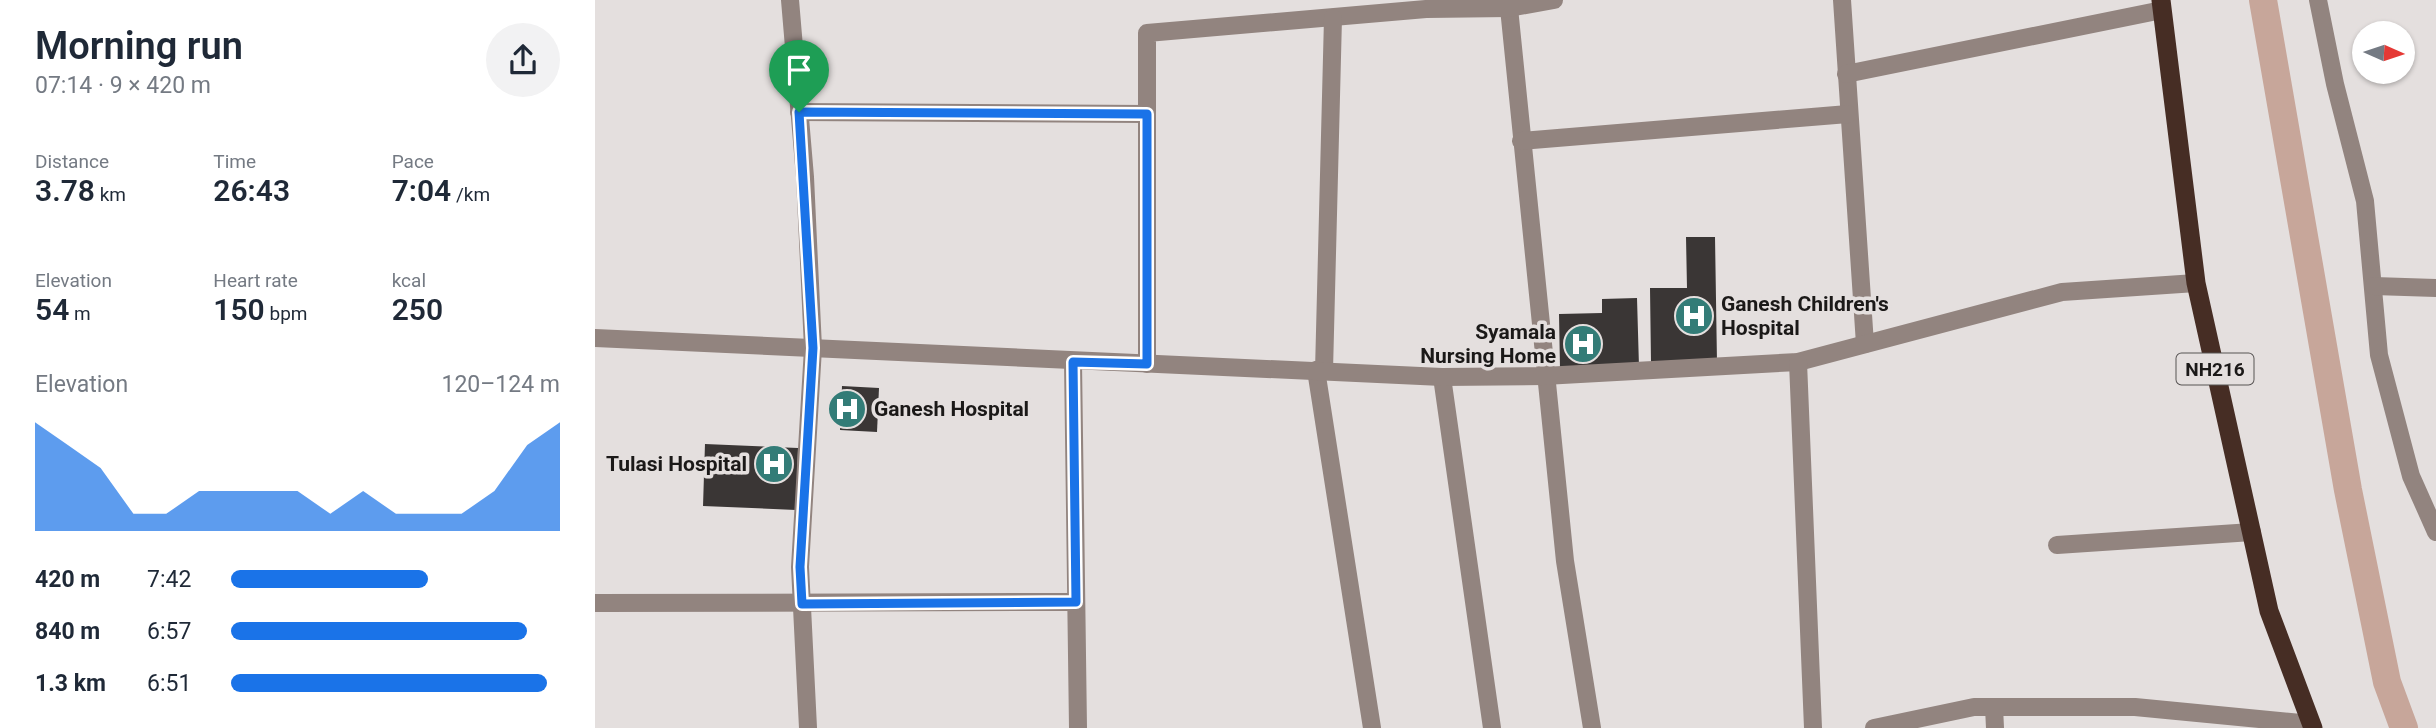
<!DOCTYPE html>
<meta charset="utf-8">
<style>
:root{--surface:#fff;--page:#f2f2f3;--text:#1f2937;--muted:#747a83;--accent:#1a73e8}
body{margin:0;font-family:Roboto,sans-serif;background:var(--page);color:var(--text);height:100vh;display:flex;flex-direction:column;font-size:26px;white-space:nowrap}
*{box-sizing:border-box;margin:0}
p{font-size:23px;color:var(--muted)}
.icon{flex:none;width:38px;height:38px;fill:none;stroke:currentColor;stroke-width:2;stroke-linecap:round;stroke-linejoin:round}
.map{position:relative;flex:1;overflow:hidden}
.panel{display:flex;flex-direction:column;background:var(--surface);width:595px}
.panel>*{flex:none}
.needle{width:46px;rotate:93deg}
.tools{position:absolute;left:1757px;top:21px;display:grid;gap:14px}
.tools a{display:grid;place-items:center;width:63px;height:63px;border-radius:50%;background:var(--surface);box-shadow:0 2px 5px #0004;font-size:35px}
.pin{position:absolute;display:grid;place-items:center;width:60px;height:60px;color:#fff;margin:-72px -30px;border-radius:50% 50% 50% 0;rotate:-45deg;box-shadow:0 0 7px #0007}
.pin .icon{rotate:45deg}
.round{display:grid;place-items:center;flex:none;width:74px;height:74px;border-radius:37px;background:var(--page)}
.overview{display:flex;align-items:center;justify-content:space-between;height:119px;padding:0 35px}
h1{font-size:38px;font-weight:600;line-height:52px}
.figures{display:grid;grid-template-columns:repeat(3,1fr);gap:10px;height:119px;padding:7px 35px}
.figures div{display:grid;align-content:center}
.figures b{font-size:30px;font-weight:600}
.figures small{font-size:19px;font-weight:400}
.figures p{font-size:19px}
.chart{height:196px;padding:14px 35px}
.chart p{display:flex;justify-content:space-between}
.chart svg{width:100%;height:126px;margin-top:7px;fill:var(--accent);opacity:.7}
ul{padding:0 35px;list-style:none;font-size:23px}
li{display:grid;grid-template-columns:112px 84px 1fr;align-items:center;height:52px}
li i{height:18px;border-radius:9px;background:var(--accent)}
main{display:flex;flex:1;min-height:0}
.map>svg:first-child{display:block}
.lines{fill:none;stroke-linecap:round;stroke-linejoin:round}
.canal{stroke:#c7a69a;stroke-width:28}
.building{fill:#3a3635}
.minor{stroke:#92847f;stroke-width:18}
.tertiary{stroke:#92847f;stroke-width:18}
.trunk{stroke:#462d24;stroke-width:19}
.route-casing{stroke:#fff;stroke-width:14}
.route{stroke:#1a73e8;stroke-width:9}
.labels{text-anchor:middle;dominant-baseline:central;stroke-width:7;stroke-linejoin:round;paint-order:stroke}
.shield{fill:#e4dfde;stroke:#575453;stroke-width:2}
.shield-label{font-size:19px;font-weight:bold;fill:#1b1918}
.poi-label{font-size:21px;font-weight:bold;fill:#1b1918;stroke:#e4dfde;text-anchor:start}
</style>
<main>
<section class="panel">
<div class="overview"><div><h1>Morning run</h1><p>07:14 · 9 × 420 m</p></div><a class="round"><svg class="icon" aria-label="share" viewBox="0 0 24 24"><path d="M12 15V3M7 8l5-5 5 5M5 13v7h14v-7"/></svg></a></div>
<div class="figures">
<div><p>Distance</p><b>3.78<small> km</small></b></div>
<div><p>Time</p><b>26:43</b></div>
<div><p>Pace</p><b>7:04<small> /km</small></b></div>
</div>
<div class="figures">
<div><p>Elevation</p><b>54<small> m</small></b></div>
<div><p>Heart rate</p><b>150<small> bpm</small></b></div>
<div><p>kcal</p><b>250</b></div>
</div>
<div class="chart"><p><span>Elevation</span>120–124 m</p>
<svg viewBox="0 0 160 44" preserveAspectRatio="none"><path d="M0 44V6L10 14L20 22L30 38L40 38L50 30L60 30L70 30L80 30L90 38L100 30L110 38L120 38L130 38L140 30L150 14L160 6V44z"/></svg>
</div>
<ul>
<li><b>420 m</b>7:42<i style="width:60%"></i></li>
<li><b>840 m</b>6:57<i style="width:90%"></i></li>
<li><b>1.3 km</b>6:51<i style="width:96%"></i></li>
</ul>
</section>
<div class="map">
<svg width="1841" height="728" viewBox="0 0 1841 728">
<rect width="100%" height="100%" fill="#e4dfde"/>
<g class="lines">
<!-- canal -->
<path class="canal" d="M1668 0 1753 490 1792 682 1809 728"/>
</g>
<!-- building -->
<g class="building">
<path d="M1091 237H1120L1122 362 1056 363 1055 288H1092Z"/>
<path d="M1042 298 1044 367 965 369 964 314 1007 313V299Z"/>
<path d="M247 386 284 388 282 432 245 430Z"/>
<path d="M110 444 203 448 201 510 108 506Z"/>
</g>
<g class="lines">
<!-- minor -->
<g class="minor">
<path d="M195 0 210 177 218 348 205 567 213 728"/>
<path d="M1247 0 1270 344"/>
<path d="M1723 0 1740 84 1770 201 1784 355 1816 476 1841 532"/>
<path d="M914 8 970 561 997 728"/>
<path d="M1251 74 1567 10"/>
<path d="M204 112 552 114"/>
<path d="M926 141 1253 114"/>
<path d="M1779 286 1841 288"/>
<path d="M478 362 483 728"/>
<path d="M552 364V33L831 9 914 8 959 0"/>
<path d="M721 370 777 728"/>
<path d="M729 371 738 18"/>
<path d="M847 377 897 728"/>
<path d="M1462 545 1657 532"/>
<path d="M0 603 481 602"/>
<path d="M1399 707 1400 728"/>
<path d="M1279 728 1379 707H1540L1716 724"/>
</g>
<!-- tertiary -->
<g class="tertiary">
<path d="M0 338 847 377 949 376 1203 362 1467 292 1601 283"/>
<path d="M1203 362 1218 728"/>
</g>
<!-- trunk -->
<path class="trunk" d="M1566 0 1601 283 1674 611 1718 728"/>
</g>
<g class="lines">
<defs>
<path id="route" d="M204 112 552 114V364L478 362 481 602 207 604 205 567 218 348Z"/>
</defs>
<!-- route casing -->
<use href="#route" class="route-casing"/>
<!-- route -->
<use href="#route" class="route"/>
</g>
<!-- icons -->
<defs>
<symbol id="hospital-disc" viewBox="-11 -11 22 22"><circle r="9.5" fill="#337c77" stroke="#e4dfde"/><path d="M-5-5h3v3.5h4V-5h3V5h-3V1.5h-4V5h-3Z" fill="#fff"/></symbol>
</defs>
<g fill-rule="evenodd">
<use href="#hospital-disc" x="1077" y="294" width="44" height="44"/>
<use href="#hospital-disc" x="966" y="322" width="44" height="44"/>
<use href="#hospital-disc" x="230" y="387" width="44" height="44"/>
<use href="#hospital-disc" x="157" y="442" width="44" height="44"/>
</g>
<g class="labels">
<!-- shield labels -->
<rect class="shield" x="1581.5" y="353.5" width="77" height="31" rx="5"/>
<g class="shield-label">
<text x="1620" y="369">NH216</text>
</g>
<!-- poi labels -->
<g class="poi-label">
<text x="1126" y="304">Ganesh Children's<tspan x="1126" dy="24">Hospital</tspan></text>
<text x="961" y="332" text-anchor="end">Syamala<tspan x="961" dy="24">Nursing Home</tspan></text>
<text x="279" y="409">Ganesh Hospital</text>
<text x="152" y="464" text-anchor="end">Tulasi Hospital</text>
</g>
</g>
</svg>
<div class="tools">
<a><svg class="needle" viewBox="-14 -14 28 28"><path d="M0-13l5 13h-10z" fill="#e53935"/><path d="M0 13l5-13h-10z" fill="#747a83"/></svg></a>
</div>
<div class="pin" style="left:204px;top:112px;background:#1e9e55"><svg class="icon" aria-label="arrive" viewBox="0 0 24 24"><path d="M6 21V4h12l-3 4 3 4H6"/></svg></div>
</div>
</main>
